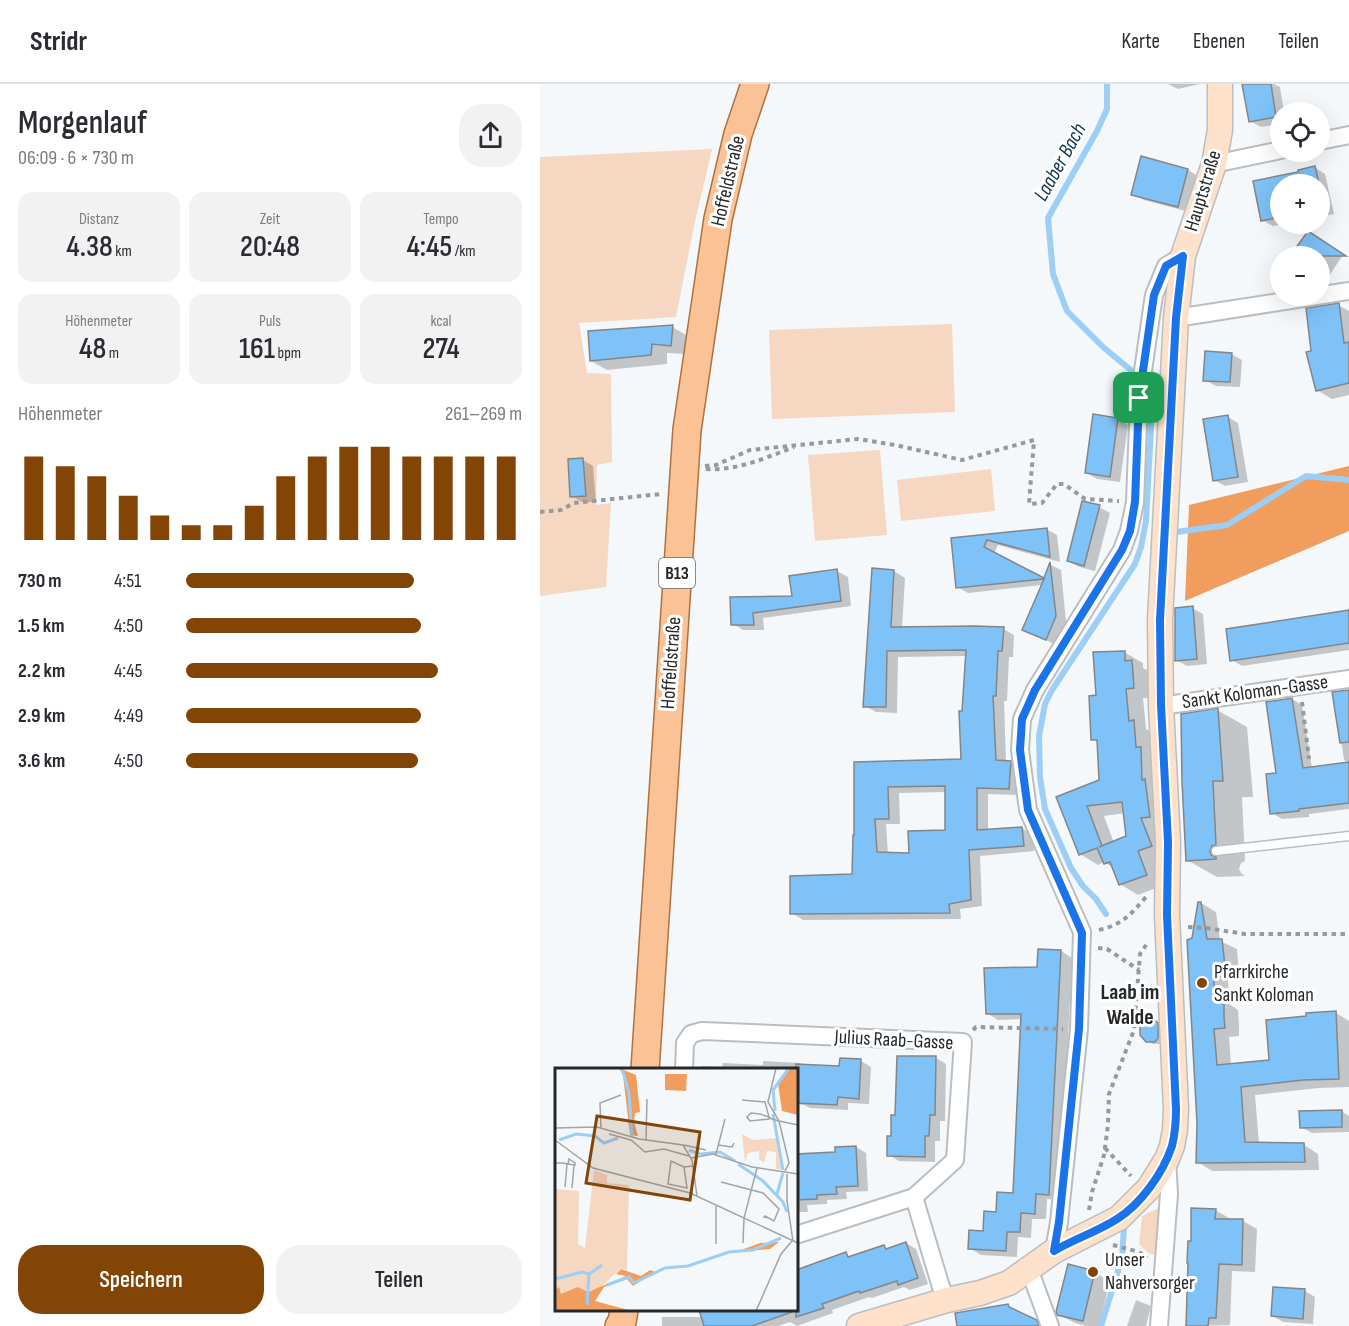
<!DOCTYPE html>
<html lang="de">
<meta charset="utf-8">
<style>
:root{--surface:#fff;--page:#f2f2f3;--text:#2b2b33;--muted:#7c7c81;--line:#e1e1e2;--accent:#834505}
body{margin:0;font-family:"Sofia Sans Condensed",sans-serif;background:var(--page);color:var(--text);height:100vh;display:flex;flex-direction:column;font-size:22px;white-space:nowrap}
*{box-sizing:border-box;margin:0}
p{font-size:20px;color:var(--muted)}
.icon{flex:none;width:33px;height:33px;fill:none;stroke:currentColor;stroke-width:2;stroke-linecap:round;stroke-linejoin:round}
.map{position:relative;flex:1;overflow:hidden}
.sheet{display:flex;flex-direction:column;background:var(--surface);width:540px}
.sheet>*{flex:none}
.tools{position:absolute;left:730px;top:18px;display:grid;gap:12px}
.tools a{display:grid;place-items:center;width:60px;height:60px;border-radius:50%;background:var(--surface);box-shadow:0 6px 24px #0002;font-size:30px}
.pin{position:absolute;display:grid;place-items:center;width:51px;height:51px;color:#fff;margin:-26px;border-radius:12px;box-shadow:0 3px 9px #0006}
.round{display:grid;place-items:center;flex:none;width:63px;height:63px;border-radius:24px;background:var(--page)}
.head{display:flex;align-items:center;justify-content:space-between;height:102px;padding:0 18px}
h1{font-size:33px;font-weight:600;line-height:45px}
.metrics{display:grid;grid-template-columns:repeat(3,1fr);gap:9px;height:102px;padding:6px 18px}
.metrics div{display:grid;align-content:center;border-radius:15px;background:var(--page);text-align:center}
.metrics b{font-size:30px;font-weight:600}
.metrics small{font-size:16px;font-weight:400}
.metrics p{font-size:16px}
.chart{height:168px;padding:12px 18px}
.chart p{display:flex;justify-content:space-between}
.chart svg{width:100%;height:108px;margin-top:6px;stroke:var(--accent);stroke-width:6}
.cta{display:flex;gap:12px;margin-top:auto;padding:12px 18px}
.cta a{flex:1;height:69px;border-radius:24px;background:var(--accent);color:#fff;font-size:24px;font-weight:600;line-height:69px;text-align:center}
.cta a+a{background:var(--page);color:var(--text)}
ul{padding:0 18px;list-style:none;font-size:20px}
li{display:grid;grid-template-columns:96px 72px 1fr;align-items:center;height:45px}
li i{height:15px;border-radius:8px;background:var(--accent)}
header{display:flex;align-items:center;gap:36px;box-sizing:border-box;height:84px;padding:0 30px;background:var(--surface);border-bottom:2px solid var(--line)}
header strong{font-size:28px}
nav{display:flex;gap:33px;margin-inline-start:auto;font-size:21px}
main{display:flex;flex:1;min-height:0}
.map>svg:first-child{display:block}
.green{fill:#f5d7c2}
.forest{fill:#f09d5d}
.shadow{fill:#0003;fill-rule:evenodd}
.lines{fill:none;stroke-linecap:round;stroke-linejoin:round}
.stream{stroke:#9ccef6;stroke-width:6}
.building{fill:#7ec2f7;stroke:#838689;stroke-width:1.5;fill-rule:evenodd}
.lane-casing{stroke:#bbbec1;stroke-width:11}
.street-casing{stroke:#bbbec1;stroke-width:20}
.secondary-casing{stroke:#bbbec1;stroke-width:27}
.primary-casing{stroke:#ae7241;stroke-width:30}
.path{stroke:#979a9b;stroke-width:4;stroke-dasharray:4.5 4.5;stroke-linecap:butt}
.lane{stroke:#fff;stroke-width:8}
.street{stroke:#fff;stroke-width:16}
.secondary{stroke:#fde1ca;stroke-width:24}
.primary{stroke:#fac295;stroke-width:27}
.route-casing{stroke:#fff;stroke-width:12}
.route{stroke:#1a73e8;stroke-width:8}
.poi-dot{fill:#834505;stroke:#fff;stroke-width:2}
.labels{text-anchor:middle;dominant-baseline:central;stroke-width:6;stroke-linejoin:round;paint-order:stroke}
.shield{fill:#fff;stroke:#676868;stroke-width:1.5}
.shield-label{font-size:18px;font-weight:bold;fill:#262728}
.street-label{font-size:20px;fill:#262728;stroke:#fff}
.poi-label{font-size:20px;fill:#262728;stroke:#fff;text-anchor:start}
.water-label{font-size:21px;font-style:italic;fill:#0f354f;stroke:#fff}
.quarter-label{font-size:22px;font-weight:bold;fill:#262728;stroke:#fff}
.inset-river{fill:none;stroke:#9ccef6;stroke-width:3}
.inset-road{fill:none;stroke:#a2a4a6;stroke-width:1.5}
.view{fill:#834505;fill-opacity:0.15;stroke:#834505;stroke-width:3}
.inset-edge{fill:none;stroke:#262728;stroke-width:3}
</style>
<header>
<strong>Stridr</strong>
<nav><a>Karte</a><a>Ebenen</a><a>Teilen</a></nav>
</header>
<main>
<section class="sheet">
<div class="head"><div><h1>Morgenlauf</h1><p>06:09 · 6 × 730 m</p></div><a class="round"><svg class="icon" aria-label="share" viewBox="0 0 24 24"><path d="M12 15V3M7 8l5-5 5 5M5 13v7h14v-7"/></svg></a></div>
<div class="metrics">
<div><p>Distanz</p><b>4.38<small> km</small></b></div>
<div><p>Zeit</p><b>20:48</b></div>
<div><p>Tempo</p><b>4:45<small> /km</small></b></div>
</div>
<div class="metrics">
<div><p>Höhenmeter</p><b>48<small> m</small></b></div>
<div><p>Puls</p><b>161<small> bpm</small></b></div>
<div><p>kcal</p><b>274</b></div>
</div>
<div class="chart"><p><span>Höhenmeter</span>261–269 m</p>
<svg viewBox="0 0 160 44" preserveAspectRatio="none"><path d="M5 44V10M15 44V14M25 44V18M35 44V26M45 44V34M55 44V38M65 44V38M75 44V30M85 44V18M95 44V10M105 44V6M115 44V6M125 44V10M135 44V10M145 44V10M155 44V10"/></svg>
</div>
<ul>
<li><b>730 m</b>4:51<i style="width:68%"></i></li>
<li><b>1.5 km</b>4:50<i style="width:70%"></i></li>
<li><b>2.2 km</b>4:45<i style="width:75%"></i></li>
<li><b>2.9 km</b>4:49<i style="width:70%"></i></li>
<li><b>3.6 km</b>4:50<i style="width:69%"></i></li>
</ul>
<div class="cta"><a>Speichern</a><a>Teilen</a></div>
</section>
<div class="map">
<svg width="809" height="1242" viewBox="0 0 809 1242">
<rect width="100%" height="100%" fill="#f4f8fa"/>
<!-- green -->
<g class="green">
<path d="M172 65 154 142 136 233 39 239 47 289 71 290 72 378 57 381 56 421 71 419 66 503 0 512V73Z"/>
<path d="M412 240 415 328 232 335 229 246Z"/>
<path d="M340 366 347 451 275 457 268 371Z"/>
<path d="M451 385 455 427 361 437 357 396Z"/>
<path d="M621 1123 615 1171 608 1169 599 1160 602 1132Z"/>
</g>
<!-- forest -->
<path class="forest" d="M809 382V447L645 517 649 421Z"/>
<!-- shadow -->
<g class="shadow">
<path d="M628 0H660L638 5Z"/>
<path d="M715 0H734L740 3 744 28H741V40L721 43 710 37Z"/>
<path d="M775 84 785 90 794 130 780 133V100H741V140H745L733 142 722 136 715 98 760 89Z"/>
<path d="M648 86 658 92 649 128 604 116 593 110Z"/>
<path d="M768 149 803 171 787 195 780 191V172H752Z"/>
<path d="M798 221 809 227V311L792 315 777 306 773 268Z"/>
<path d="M132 243 148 252 146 270 127 269V280L67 286 51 277Z"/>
<path d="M691 270 702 276 700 303 676 302 665 296Z"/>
<path d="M688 333 698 339 708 398 685 402 674 396Z"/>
<path d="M577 335 588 341 580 398 557 395 547 389Z"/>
<path d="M43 376 53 382 56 418H42L32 412Z"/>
<path d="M559 423 570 429 555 487 539 483 528 477Z"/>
<path d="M506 445 517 451 520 478 458 461 454 470 505 496 511 481 521 486 526 538 516 561 483 545 502 501 428 509 417 503 412 455Z"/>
<path d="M333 486 354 487 365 494 362 544 463 545 474 551 473 573H469L467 617H464L466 678H470L482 685 480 711 448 710V747L482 744 493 751 494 767 440 772 442 822 420 825 421 835 263 836 252 829 314 792 315 679 422 677 427 572 358 573 357 629 336 628 325 622ZM407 708 406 747 371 770H348L346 740H360L359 709Z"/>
<path d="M297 487 308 493 311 522 223 534 224 546H203L193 540 192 515 253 513Z"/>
<path d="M652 524 663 530 667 580 647 582 636 576Z"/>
<path d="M809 528V566L702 582 692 576Z"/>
<path d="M584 568 603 579V584L610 588 611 614H603L606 645 612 648 629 772 615 777 624 801 598 811 580 800 574 784 564 778 558 781 540 770 518 714 561 697 559 659 553 655 558 613ZM585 729 588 753 574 759 564 732Z"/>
<path d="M809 607V679L804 676 794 609Z"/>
<path d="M752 615 762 621 772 684 809 679V725L769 730V733L742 735 732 729 738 690Z"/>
<path d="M677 626 707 643 713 713H702L705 777 701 779 699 785 701 789 705 792 677 793 647 776Z"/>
<path d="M661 819 676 828 680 857 697 865 699 890 688 892 689 920 698 926 699 941V952L689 953 691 981 730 977 768 933 796 929 809 937V1003L779 1004 715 1011 719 1060 764 1061 778 1070 779 1086 672 1087 658 1078V1039L654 855Z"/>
<path d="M521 867 532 874 520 1116 507 1115 506 1135H492L491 1154 478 1153 477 1173 441 1171 430 1164 445 1148 457 1130 474 1111 482 935 458 936 447 929 499 884Z"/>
<path d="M615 938 622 943 623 957 620 960H613L607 957Z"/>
<path d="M396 974 406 980 405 1037H400V1057H395V1078L359 1077 349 1071 353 1053Z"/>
<path d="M223 977 260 979 265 982 301 984 321 977 331 983 329 1020 308 1019V1026L270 1024 264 1021 256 1020V986H162V982L182 983 183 979 223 981Z"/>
<path d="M801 1027 809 1032V1048L772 1049 761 1043Z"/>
<path d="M316 1063 326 1069 328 1107 306 1108 307 1115 287 1116V1120L267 1121 268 1128H256V1082Z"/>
<path d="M675 1126 689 1134V1136L703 1137 717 1145 715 1188 692 1187 690 1241 646 1242H647L652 1159Z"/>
<path d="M366 1159 376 1165 388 1200 370 1206 364 1203 332 1214 329 1213 292 1226 293 1229 257 1242 250 1238 238 1242H122V1233H163L161 1227 165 1226H256L306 1170 312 1174 344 1163 349 1165Z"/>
<path d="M554 1188 570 1197 559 1242H546L535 1239 518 1230Z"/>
<path d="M765 1207 775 1213 773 1240 743 1238 733 1232Z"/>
<path d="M596 1216 611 1222 606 1242H587Z"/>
</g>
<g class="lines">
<!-- stream -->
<g class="stream">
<path d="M567 0V25L557 47 508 134 513 190 527 227 563 263 592 287"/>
<path d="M629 449 687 441 766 392 809 396"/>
<path d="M566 830 556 815 543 802 531 784 505 725 500 693 499 652 505 620 512 606 595 480 601 463 606 437 611 342 606 325"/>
<path d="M561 1242 582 1174 584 1143"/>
</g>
</g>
<!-- building -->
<g class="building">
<path d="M702 0H731L736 33 709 38Z"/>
<path d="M601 72 648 85 638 123 591 111Z"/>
<path d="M775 82 779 100H741V133L721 137 713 97 758 88V86Z"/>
<path d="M768 147 806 172H750Z"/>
<path d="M799 219 804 259 809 258V299L776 307 766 268 771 267 766 224Z"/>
<path d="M133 241 131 262 112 260 111 271 50 277 48 247Z"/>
<path d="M665 267 692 269 690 298 663 297Z"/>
<path d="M553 330 578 334 570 393 545 389Z"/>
<path d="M688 331 698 393 673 397 663 335Z"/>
<path d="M43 374 46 412 30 413 28 375Z"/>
<path d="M542 417 560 421 544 482 527 477Z"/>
<path d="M507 444 510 473 447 456 444 463 504 494 510 478 516 532 506 556 482 546 504 495 416 504 411 454Z"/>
<path d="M332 484 354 486 351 543 434 542 464 543 462 567H458L456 612H453L456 676 471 677 469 705 437 704V746L482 743 484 762 429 766 431 816 409 820 410 829 250 830V792L312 790 313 751H314V678L421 675 419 627H422L426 566 347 567 346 623H323ZM405 702V746L368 747 369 769 337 768 335 735H349L348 703Z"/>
<path d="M297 485 301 517 213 529 214 541H191L190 513 252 512 249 492Z"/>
<path d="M653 522 657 575 635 577V524Z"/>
<path d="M809 526V559L690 577 686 545Z"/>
<path d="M585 567V577L592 576 594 604 586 605 589 637 594 636 596 663H601L602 696 605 695 610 733 601 734 612 762 598 767 607 791 579 801 570 778 564 780 557 764 539 771 516 713 559 696 557 656H551L549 612 556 611 553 568ZM582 718 586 752 559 763 562 762 547 722Z"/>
<path d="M809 606V658L800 659 792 608Z"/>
<path d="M752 614 763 684 809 678V719L759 725V727L730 730 726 690 736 689 726 618Z"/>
<path d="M678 624 683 697H673L676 761 672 762 670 767 671 771 676 773V775L646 777 642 698 641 630Z"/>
<path d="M658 818H661L667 855H682L685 882 674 884V914L684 916V932L685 944 674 945 677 981 729 976 726 936 766 932V929L796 927 799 995 763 996 701 1003 705 1058 764 1059 765 1078 656 1079 657 1039 647 856 652 854Z"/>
<path d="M498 865 521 866 509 1111 496 1110 495 1130 481 1129 480 1148H467L466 1167 428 1165 429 1146 443 1147 444 1127 456 1128 457 1108 473 1109 481 930H446L444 884 497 883Z"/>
<path d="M615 936 618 939V954L615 958H606L600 951V943L606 937Z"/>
<path d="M357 972H396L395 1031H390L389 1052H385V1073L347 1072V1052H351V1031H355Z"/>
<path d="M300 974 321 975 319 1015 298 1013 297 1021 256 1019V980L299 982Z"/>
<path d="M802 1026V1043L760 1044 759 1027Z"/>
<path d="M316 1062 318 1102 296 1103 297 1110 277 1111V1115L256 1116V1070L295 1068V1063Z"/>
<path d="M651 1124 676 1125 675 1135H703L702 1181 679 1180 676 1234H669L668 1242H646L648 1179H647L648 1157H651Z"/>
<path d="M366 1158 378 1194 358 1201 357 1197 320 1209 319 1207 282 1220 284 1224 256 1233V1186L306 1168 308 1173 344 1161 346 1165Z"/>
<path d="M528 1180 555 1187 543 1237 517 1231 516 1228Z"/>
<path d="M733 1203 765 1205 763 1235 731 1232Z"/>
<path d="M468 1220 469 1223 497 1236 499 1242H417L415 1229Z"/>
<path d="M159 1226H252V1228L212 1242H164Z"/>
</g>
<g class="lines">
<defs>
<path id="lane" d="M676 767 809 752"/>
<g id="street">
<path d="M780 57 809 51"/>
<path d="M674 80 741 66"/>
<path d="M636 234 809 207"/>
<path d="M621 622 809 595"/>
<path d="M144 986 145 959 151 950 162 947 423 958 415 1076 374 1113 256 1151"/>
<path d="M374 1113 401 1203 407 1216"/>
<path d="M514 1167 519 1138 539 945 542 848 488 726 480 666 482 635 495 606 582 466 589 447 595 418 599 314 614 211 626 182 643 172"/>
<path d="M489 1185 510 1242"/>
<path d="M619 1242 629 1110 627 1075"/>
</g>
<path id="secondary" d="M319 1242 407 1216 440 1209 469 1199 514 1167 579 1134 609 1104 627 1075 632 1062 635 1046 636 1025 627 831 628 758 621 622 620 536 636 234 643 172 674 80 680 46V0"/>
<g id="primary">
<path d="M105 986 147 346 178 135 198 50 215 0"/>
<path d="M79 1242 82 1238 84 1226"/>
</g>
</defs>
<!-- lane casing -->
<use href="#lane" class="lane-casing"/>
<!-- street casing -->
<use href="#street" class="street-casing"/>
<!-- secondary casing -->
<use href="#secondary" class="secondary-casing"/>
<!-- primary casing -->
<use href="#primary" class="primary-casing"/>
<!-- path -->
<g class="path">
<path d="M165 382 176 381 210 366 318 355 355 361 422 376 494 356 489 420 502 419 517 400H524L545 415 579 417"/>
<path d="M166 385C197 387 225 374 254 363"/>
<path d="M0 428 21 426 34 419 121 410"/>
<path d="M762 618 769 675"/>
<path d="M648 843 666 844 705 850H809"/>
<path d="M559 846C582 841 591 830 606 813"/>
<path d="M558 864 567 865 599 886"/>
<path d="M433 946 436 943 523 945"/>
<path d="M565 1064 591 1092"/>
<path d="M549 1126 552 1108 564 1071 568 1041 569 1010 594 946 600 870 608 858"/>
<path d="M573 1161 599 1168 607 1174"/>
</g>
<!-- lane -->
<use href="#lane" class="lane"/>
<!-- street -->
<use href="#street" class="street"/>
<!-- secondary -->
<use href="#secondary" class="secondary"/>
<!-- primary -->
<use href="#primary" class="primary"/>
</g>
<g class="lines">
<defs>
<path id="route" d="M643 172 636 234 620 536 621 621 628 758 627 831 636 1025C636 1038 635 1050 632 1062 623 1089 601 1120 577 1135 557 1148 534 1155 514 1167L519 1138 539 945 542 849 488 726 480 666 482 635 495 606 582 466 590 447 595 418 599 314 614 211 626 182Z"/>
</defs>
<!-- route casing -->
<use href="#route" class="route-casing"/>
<!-- route -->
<use href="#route" class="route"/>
</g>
<!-- markers -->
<g class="poi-dot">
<circle cx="662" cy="899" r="6"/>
<circle cx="553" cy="1188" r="6"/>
</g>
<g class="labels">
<!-- shield labels -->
<rect class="shield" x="119" y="474" width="36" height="30" rx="4.5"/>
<g class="shield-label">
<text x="137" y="489">B13</text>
</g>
<!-- street labels -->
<g class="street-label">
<text transform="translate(188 97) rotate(-77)">Hoffeldstraße</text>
<text transform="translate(663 107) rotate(-73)">Hauptstraße</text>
<text transform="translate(131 579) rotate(-86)">Hoffeldstraße</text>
<text transform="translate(715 608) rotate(-8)">Sankt Koloman-Gasse</text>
<text transform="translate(354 956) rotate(3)">Julius Raab-Gasse</text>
</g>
<!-- poi labels -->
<g class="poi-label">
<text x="674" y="888">Pfarrkirche<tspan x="674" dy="23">Sankt Koloman</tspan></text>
<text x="565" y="1176">Unser<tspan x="565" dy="23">Nahversorger</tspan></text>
</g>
<!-- water labels -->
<g class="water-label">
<text transform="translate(520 78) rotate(-61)">Laaber Bach</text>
</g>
<!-- quarter labels -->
<g class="quarter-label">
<text x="590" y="908">Laab im<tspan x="590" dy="25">Walde</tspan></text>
</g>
</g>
<!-- overview -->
<g transform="translate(15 984)">
<rect width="243" height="243" fill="#f4f8fa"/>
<path d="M187 66 198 72 221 70 228 101H221V84L212 83 209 95 204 91V83L193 85 190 94ZM39 102 52 107V115L74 117 72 202 65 201 44 221 6 226 4 220 0 222V121L24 123 23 176 30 180Z" fill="#f5d7c2"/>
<path d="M64 0 81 7 85 44 80 45 79 54 83 68 75 67 68 7ZM235 0H243V47L227 43 223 16ZM110 6H132L131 23 110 22ZM224 174 215 181 181 184 205 175ZM66 201 86 208 95 202 100 204 78 218 72 211 49 219 40 233 77 243H0V222L4 219 6 226 23 219 33 224 71 208 61 206Z" fill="#f09d5d"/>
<path class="inset-river" d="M67 0 74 25 77 69M220 43 218 22 234 0M218 46 228 102M4 72 21 66 40 68 49 75 63 70M134 82 145 86 165 84 180 93M183 96 208 113 228 134 232 144M222 126 228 105M0 211 27 204 34 206 47 197M52 217 74 209 79 215 110 200 133 198 174 184 198 182 226 170M32 237 34 206"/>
<path class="inset-road" d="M221 0 213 34 224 53 234 95 230 103M187 32 210 34 214 49V51L195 53 192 49 196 45 205 46 214 49 217 51 224 53 243 57M0 60 42 59 84 71 128 77 137 92 142 128M46 60 45 35 66 27M54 66 76 72 90 84 109 81 134 88M0 72 38 100 135 125 243 175M91 72 92 31M129 77 151 82M163 77 177 79 179 75M161 86 170 51M136 90 158 86 197 99 243 106M0 95H7L13 96 20 97V95L14 91 13 96M129 99 116 93 113 116 132 120 129 99 138 98M232 106V133L238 173M166 114 208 125 224 141 219 153 210 148 209 149 214 150M10 119 12 96M17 120 19 97M188 175 189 150 202 100M161 176V138M201 243 226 186 237 173"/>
<path class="view" d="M42 48 145 64 135 132 31 115Z"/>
<rect width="243" height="243" class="inset-edge"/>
</g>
</svg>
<div class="tools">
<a><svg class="icon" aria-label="locate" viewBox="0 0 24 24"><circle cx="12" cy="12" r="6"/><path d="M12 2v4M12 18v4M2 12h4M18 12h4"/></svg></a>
<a>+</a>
<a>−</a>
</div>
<div class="pin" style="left:599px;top:314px;background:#1e9e55"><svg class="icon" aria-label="arrive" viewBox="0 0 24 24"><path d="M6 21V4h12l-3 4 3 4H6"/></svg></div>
</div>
</main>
